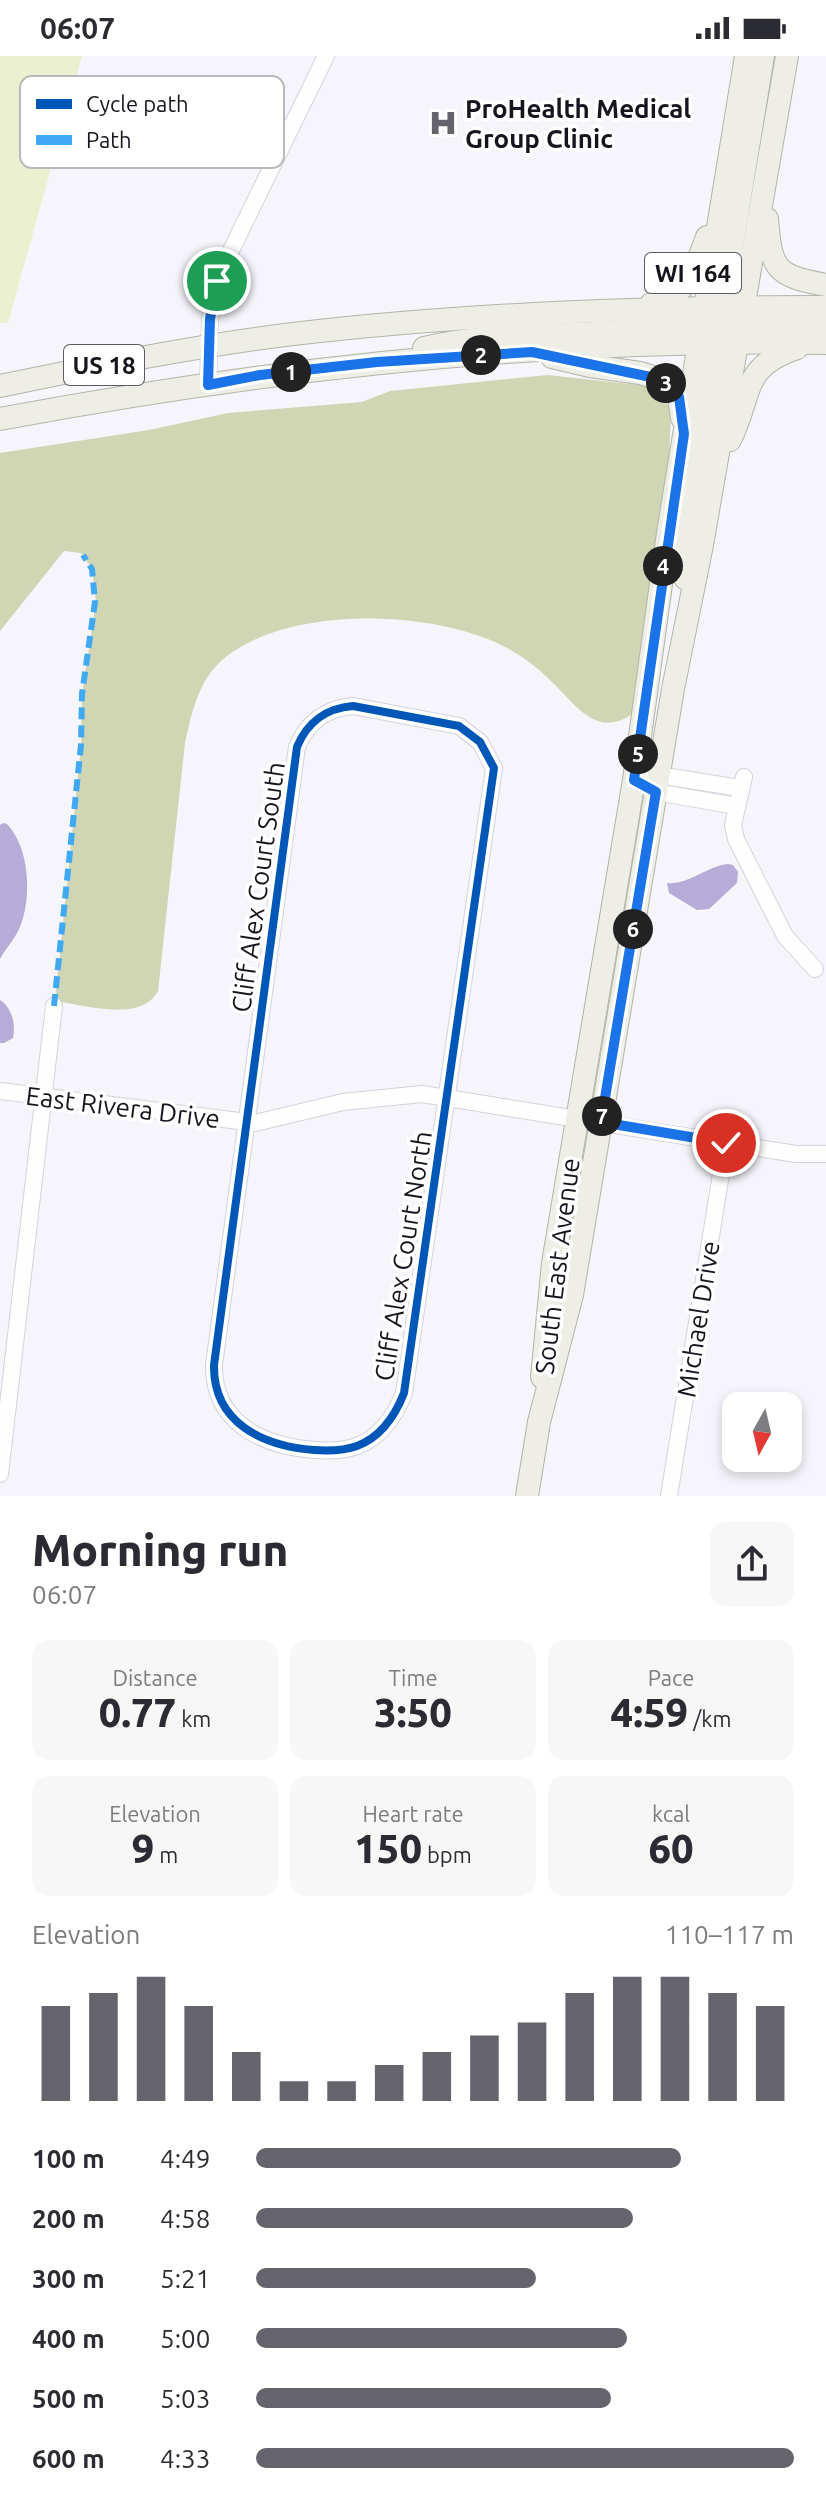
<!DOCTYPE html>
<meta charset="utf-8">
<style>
:root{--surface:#fff;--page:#f7f7f7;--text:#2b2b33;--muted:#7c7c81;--accent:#65636c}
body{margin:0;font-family:Ubuntu,sans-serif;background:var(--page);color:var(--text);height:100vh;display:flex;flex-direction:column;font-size:30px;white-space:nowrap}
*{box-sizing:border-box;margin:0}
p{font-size:26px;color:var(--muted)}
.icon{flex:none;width:44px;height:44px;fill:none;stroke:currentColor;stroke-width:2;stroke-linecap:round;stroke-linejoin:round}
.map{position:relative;height:1440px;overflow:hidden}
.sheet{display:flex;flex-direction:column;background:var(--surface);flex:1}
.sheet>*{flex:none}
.needle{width:52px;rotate:188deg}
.tools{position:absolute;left:722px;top:1336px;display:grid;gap:16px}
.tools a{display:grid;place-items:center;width:80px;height:80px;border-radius:16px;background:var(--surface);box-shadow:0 4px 12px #0003;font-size:40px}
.pin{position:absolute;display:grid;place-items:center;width:68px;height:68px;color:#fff;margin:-34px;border:4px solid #fff;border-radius:50%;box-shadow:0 2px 8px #0007}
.km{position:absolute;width:40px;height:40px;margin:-20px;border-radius:50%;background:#222;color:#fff;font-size:22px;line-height:40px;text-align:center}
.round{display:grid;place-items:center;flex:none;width:84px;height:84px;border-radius:16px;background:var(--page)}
.headline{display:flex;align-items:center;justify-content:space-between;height:136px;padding:0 32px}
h1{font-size:44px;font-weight:800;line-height:60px}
.metrics{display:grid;grid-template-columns:repeat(3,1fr);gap:12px;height:136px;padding:8px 32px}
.metrics div{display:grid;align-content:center;border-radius:16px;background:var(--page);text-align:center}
.metrics b{font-size:40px;font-weight:800}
.metrics small{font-size:22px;font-weight:400}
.metrics p{font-size:22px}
.chart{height:224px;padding:16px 32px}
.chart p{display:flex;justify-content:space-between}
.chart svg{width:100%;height:144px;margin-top:8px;stroke:var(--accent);stroke-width:6}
ul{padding:0 32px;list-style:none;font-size:26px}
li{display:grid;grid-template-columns:128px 96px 1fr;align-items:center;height:60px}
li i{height:20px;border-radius:10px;background:var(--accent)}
.status{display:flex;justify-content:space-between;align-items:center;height:56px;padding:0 40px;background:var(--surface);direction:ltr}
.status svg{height:22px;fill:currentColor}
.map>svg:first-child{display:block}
.green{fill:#ebf1d0}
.forest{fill:#d0d5b4}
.water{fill:#b7acd8}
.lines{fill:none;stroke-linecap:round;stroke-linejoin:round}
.minor-casing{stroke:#d4d2db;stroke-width:18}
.major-casing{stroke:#b2b4a8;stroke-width:24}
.minor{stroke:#fefefe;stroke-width:16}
.major{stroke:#eeeee7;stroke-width:22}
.quiet{stroke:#3fa9f5;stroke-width:6;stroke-dasharray:12 6;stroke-linecap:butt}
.cycleway-casing{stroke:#fff;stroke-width:13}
.cycleway{stroke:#0057b8;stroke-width:8}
.route-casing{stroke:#fff;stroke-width:16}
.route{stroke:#1a73e8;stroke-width:10}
.labels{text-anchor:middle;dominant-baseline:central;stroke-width:7;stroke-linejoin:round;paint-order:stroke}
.shield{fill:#fff;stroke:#5d5a62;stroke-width:2}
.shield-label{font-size:24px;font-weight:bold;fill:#17141f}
.poi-label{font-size:26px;font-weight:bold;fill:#17141f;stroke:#fff;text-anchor:start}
.street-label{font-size:26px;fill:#17141f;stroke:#fff}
.key{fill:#fff;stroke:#b9b8bc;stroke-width:2}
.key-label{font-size:22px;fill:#17141f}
</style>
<div class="status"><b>06:07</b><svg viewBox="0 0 49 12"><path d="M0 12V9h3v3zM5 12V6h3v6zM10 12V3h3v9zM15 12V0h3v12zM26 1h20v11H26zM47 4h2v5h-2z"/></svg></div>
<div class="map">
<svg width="826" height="1440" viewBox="0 0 826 1440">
<rect width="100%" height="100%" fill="#f6f5fb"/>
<!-- green -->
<path class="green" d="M0 0H82L8 267H0Z"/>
<!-- forest -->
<path class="forest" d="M548 319 648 330 665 342 671 356 668 426 633 658C620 666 607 670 593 663 577 655 565 638 552 626 538 612 521 599 503 590 431 553 278 548 217 609 197 630 191 660 185 687L158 935C141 967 85 949 55 945L81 690 82 638 96 546 92 513 81 497 64 495 0 575V397L149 374 228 357 362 346 390 335Z"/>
<!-- water -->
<g class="water">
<path d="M3 767 7 768C30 792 32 842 20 871 15 883 6 892 0 903V769Z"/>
<path d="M728 808 733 809 738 816 737 827 709 853 697 854 669 837 667 827C689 829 707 810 728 808Z"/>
<path d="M0 944C12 952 16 968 13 982L4 987H0Z"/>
</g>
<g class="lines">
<defs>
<g id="minor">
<path d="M208 329 210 263 219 219 326 0"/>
<path d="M353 650 459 670 480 686 494 712 404 1337C395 1360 381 1381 357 1390 343 1395 328 1395 314 1394 263 1390 213 1367 214 1309L297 691C307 666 327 652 353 650Z"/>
<path d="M651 721 658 719 740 732"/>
<path d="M744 721 733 769 736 783 785 880 815 913"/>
<path d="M649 732 656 736 736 750"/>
<path d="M0 1035 255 1067 343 1046 422 1038 796 1098H826"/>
<path d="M0 1418 54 950"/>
<path d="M669 1440 726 1087"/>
</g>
<g id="major">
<path d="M767 163C771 213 775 220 826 229"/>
<path d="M651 248C691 236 693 217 707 181"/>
<path d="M723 262 722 250 763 0"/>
<path d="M727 273 763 269H826"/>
<path d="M424 292C519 270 620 287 715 262"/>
<path d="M552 301 590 310 640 317 660 323 679 341 682 362"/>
<path d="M0 330C97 310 194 290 293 278 470 257 648 251 826 251"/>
<path d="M0 363C272 312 549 282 826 287"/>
<path d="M730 384C753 338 740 311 797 292"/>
<path d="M685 522 692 432 713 301 712 274"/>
<path d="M542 1321 553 1207 634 724 668 477 746 0"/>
<path d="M527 1440 539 1366 572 1239 673 633 702 489 787 0"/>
</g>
</defs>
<!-- minor casing -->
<use href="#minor" class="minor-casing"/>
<!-- major casing -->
<use href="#major" class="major-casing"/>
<!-- minor -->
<use href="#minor" class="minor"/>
<!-- major -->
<use href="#major" class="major"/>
<!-- quiet -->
<path class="quiet" d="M54 950 81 689 82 638 95 546 92 513 83 499"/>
<defs>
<path id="cycleway" d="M353 650 459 670 480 686 494 712 404 1337C395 1360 381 1381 357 1390 343 1395 328 1395 314 1394 263 1390 213 1367 214 1309L297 691C307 666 327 652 353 650Z"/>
</defs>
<!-- cycleway casing -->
<use href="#cycleway" class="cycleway-casing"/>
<!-- cycleway -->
<use href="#cycleway" class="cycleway"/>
</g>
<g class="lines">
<defs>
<path id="route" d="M217 225 210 263 208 329 260 319 377 306 532 296 660 323 679 341 684 378 634 724 656 736 601 1066 726 1087"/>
</defs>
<!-- route casing -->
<use href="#route" class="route-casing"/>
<!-- route -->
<use href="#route" class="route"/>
</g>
<!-- icons -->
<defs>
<symbol id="hospital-bare" viewBox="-9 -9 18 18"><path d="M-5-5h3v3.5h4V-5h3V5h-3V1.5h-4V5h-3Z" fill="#65636c" stroke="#fff" stroke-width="2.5" paint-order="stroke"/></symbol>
</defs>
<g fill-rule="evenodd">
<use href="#hospital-bare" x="423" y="47" width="40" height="40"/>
</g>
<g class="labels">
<!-- shield labels -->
<g class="shield">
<rect x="645" y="197" width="96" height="40" rx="6"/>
<rect x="64" y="289" width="80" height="40" rx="6"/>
</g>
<g class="shield-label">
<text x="693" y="217">WI 164</text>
<text x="104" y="309">US 18</text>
</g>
<!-- poi labels -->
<g class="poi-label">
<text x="465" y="52">ProHealth Medical<tspan x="465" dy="30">Group Clinic</tspan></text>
</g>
<!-- street labels -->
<g class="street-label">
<text transform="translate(258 831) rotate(-82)">Cliff Alex Court South</text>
<text transform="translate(123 1051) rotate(7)">East Rivera Drive</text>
<text transform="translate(403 1200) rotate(-81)">Cliff Alex Court North</text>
<text transform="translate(557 1210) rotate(-83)">South East Avenue</text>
<text transform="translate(698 1263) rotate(-81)">Michael Drive</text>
</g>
</g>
<!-- legend -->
<rect x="20" y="20" width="264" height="92" rx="12" class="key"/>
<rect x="36" y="43" width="36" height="10" fill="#0057b8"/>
<rect x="36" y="79" width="36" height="10" fill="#3fa9f5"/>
<g class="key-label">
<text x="86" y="56">Cycle path</text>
<text x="86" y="92">Path</text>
</g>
</svg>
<div class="tools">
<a><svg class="needle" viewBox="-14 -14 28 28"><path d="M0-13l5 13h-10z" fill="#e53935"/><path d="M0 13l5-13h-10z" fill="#7c7c81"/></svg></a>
</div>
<div class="pin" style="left:217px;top:225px;background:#1e9e55"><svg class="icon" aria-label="arrive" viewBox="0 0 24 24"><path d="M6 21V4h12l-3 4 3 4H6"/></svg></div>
<div class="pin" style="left:726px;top:1087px;background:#d93025"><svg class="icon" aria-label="check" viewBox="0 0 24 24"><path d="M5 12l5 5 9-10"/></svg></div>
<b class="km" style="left:291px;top:316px">1</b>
<b class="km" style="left:481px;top:299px">2</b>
<b class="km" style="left:666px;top:327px">3</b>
<b class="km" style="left:663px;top:510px">4</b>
<b class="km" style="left:638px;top:698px">5</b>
<b class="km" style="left:633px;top:873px">6</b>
<b class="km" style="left:602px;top:1060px">7</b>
</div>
<section class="sheet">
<div class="headline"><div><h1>Morning run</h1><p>06:07</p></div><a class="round"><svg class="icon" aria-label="share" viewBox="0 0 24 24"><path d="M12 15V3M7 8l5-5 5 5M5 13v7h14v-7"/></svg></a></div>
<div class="metrics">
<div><p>Distance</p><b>0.77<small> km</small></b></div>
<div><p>Time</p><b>3:50</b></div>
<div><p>Pace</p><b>4:59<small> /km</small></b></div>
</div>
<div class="metrics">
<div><p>Elevation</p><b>9<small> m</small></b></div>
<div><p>Heart rate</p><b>150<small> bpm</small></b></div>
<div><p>kcal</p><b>60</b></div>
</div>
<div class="chart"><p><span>Elevation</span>110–117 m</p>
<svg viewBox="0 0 160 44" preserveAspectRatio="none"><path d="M5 44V15M15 44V11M25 44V6M35 44V15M45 44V29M55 44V38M65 44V38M75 44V33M85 44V29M95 44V24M105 44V20M115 44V11M125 44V6M135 44V6M145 44V11M155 44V15"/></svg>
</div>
<ul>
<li><b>100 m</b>4:49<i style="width:79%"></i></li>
<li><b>200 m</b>4:58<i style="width:70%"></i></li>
<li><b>300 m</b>5:21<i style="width:52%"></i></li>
<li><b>400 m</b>5:00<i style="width:69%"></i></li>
<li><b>500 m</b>5:03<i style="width:66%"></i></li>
<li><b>600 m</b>4:33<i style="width:100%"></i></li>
</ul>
</section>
